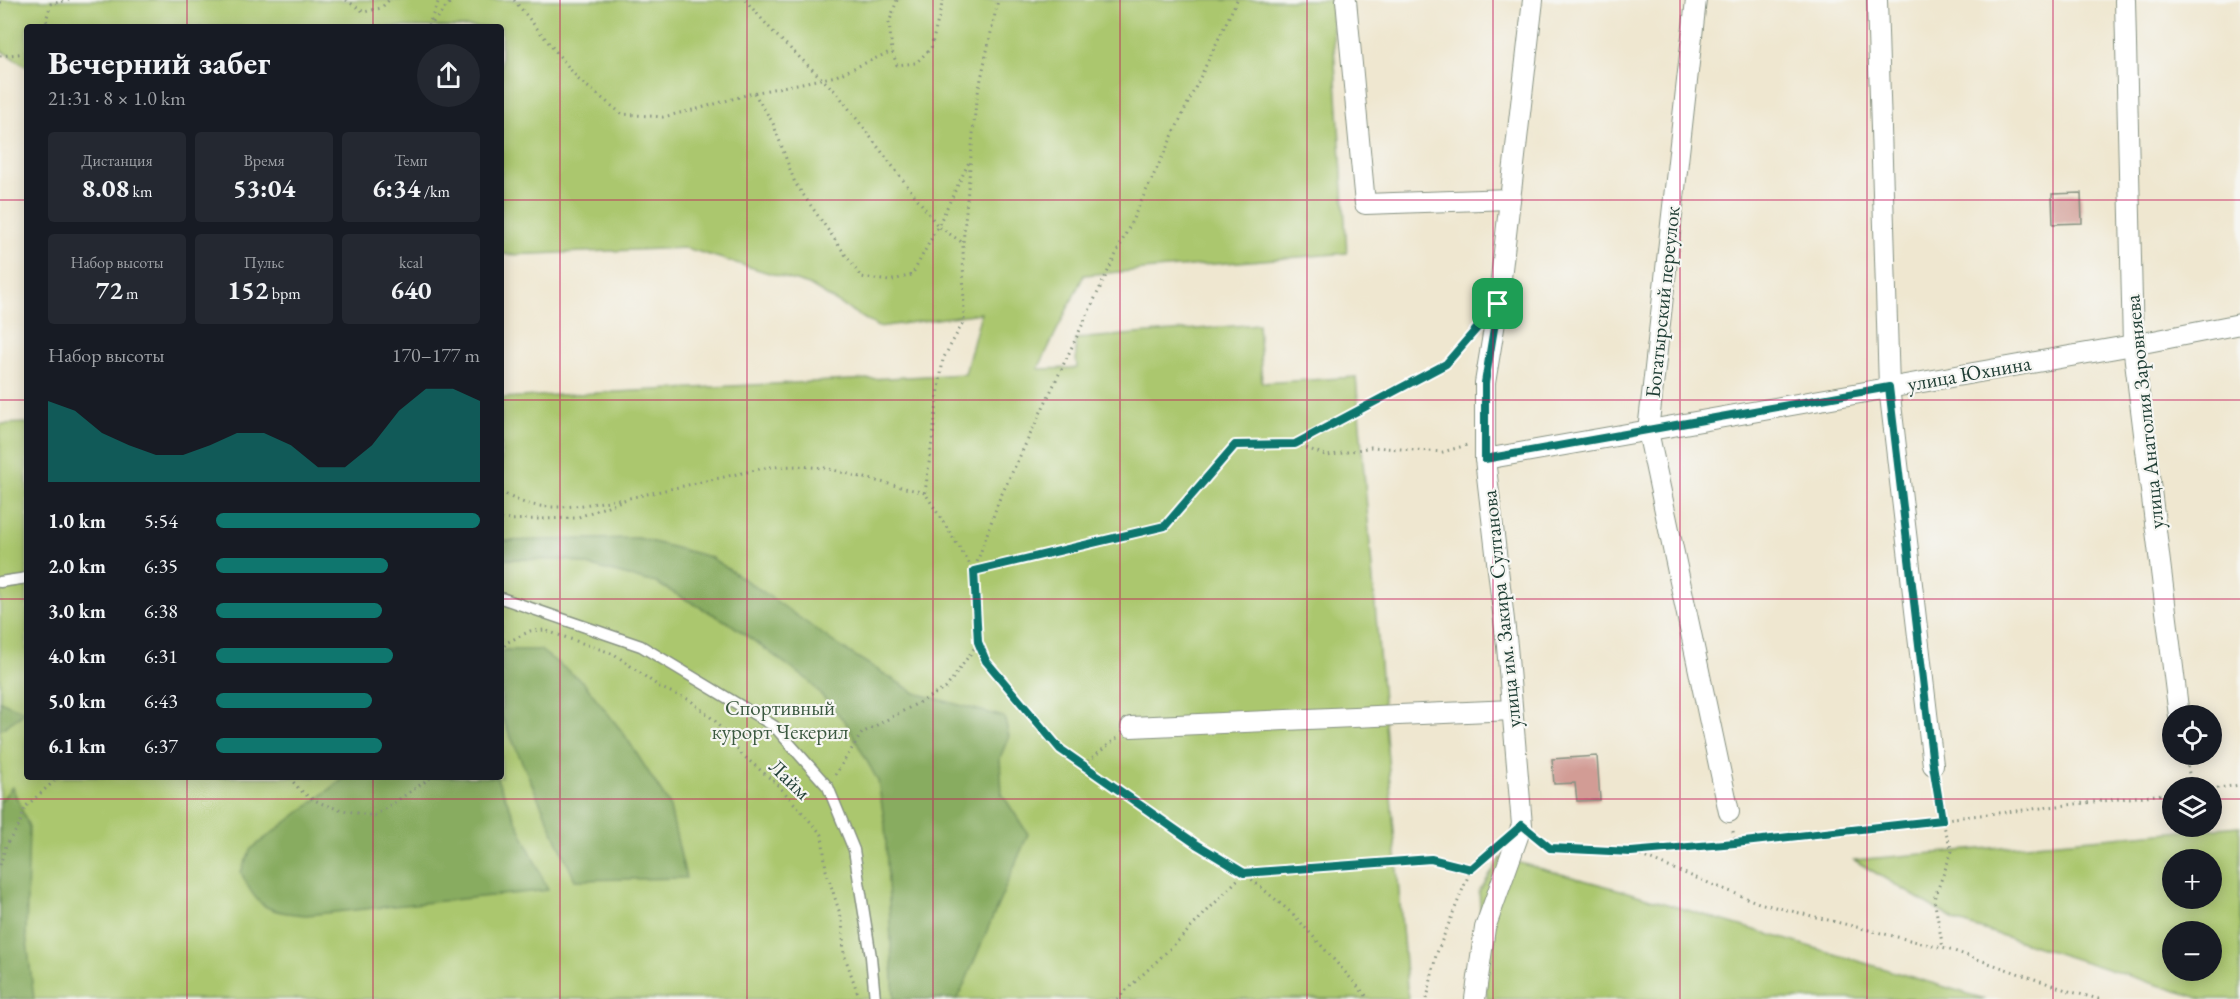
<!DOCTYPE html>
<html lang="ru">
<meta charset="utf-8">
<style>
:root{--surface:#171b24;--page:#242831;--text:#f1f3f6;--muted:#9ea1a6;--accent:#0f766e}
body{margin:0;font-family:"EB Garamond",serif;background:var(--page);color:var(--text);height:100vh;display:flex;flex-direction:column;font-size:22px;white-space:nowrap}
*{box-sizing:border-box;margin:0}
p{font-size:20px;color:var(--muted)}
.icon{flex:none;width:33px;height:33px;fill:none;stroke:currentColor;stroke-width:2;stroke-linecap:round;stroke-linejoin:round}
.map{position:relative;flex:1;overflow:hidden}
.side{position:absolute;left:24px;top:24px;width:480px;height:756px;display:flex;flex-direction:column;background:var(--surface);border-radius:6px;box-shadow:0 3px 15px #0003}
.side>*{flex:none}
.controls{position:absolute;left:2162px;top:705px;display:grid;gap:12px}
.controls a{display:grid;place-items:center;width:60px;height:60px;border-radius:50%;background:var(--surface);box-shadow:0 3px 15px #0003;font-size:30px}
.pin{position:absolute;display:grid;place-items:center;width:51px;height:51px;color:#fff;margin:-26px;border-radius:12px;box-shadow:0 3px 9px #0006}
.round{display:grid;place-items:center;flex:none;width:63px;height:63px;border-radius:32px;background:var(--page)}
.summary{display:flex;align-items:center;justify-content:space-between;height:102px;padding:0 24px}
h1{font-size:33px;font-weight:700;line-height:45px}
.stats{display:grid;grid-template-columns:repeat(3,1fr);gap:9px;height:102px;padding:6px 24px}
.stats div{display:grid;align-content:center;border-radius:6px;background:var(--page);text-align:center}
.stats b{font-size:26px;font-weight:700}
.stats small{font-size:16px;font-weight:400}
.stats p{font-size:16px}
.chart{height:168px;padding:12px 24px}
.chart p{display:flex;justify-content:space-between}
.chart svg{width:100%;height:108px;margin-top:6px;fill:var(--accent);opacity:.7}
ul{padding:0 24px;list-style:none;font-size:20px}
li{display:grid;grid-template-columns:96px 72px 1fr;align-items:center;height:45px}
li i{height:15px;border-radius:8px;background:var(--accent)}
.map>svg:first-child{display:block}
.green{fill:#abc76e;stroke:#658251;stroke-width:1.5;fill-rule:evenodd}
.forest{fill:#88ac61;stroke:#54744a;stroke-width:1.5}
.building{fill:#d29c95}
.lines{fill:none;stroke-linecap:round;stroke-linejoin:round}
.service-casing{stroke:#879282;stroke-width:13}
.minor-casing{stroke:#879282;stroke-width:22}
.path{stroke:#879282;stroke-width:3;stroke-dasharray:1.5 4.5;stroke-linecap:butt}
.service{stroke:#fff;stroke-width:10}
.minor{stroke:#fff;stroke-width:20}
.route-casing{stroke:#fff;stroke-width:12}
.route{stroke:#0f766e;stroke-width:8}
.grid{fill:none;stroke:#c2185b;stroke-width:1.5;stroke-opacity:0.55}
.labels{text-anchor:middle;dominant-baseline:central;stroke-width:4.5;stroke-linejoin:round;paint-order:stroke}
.street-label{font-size:21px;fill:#1f3d34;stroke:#f6f6f2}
.park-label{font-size:21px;fill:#3b5940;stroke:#f6f6f2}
</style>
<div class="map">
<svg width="2240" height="999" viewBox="0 0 2240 999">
<rect width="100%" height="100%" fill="#f6f6f2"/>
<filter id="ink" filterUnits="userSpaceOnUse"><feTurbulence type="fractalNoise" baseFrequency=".0167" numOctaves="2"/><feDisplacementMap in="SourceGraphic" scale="12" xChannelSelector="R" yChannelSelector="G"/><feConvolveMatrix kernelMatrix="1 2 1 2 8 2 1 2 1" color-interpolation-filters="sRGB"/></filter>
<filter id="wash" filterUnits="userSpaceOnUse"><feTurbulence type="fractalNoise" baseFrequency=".008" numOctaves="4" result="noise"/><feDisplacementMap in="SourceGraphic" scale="24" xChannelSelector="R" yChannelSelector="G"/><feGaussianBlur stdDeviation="1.35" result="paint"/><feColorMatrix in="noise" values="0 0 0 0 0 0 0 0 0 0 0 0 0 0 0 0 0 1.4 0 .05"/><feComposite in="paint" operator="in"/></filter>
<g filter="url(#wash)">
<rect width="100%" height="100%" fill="#efe7d0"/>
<!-- green -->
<g class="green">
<path d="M0 0H1331L1347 253 1084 275 1038 369 1077 368 1075 339 1258 324 1262 383 1356 377 1408 999H0V424L27 423V777H501V398L965 374 981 313 878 327 809 285 686 248 508 255 501 253V27H27V67L0 50Z"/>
<path d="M2240 826V999H2202L1956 921 1854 860ZM2172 860H2211V898H2172ZM2172 932H2211V970H2172Z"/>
<path d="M1501 858 1617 889 1985 999H1487L1479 892Z"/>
</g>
<!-- forest -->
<g class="forest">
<path d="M638 538 710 557 762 591 839 646 915 693 1004 717 1009 736 1000 758 1002 794 1028 834 958 999H894L885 825 878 781 846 723 808 680 729 623 656 583 568 560 501 559V541Z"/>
<path d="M505 650H540L583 682 624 734 669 804 686 878 575 880 501 715V653Z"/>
<path d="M0 701 26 712 0 730Z"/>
<path d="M346 777H496L548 890 306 915C267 911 258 910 241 872L251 849Z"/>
<path d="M12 787 29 827 26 934 34 999H0V802Z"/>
</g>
<g id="blocks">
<!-- building -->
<g class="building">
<path d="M2081 193 2082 223 2053 224 2052 194Z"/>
<path d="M1597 756 1600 800 1577 801 1575 783 1554 784 1552 759Z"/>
</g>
</g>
</g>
<g filter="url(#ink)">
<use href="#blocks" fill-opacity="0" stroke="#879282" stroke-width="1.5"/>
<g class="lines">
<defs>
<g id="service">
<path d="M0 582 27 578"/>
<path d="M501 598 641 646 774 726 828 787 854 850 871 957 875 999"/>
</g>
<g id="minor">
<path d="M1346 0 1365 204 1510 199"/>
<path d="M1696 0 1648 431 1729 812"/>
<path d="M1877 0 1889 387 1933 765"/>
<path d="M2125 0 2133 345 2179 716"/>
<path d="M1485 459 2133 345 2240 324"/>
<path d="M1131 727 1512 710"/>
<path d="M1475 999 1485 928 1522 825 1507 646 1485 459V383L1498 304 1533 0"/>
</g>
</defs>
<!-- service casing -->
<use href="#service" class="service-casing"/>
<!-- minor casing -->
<use href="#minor" class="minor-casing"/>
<!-- path -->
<g class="path">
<path d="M346 0 364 12 381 8 389 0"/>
<path d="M514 0 579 80 622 114 663 117 701 108 753 93 836 76 892 51"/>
<path d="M745 0 775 34 837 93 938 226 963 243"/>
<path d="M897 0 889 23 892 51 897 65 916 63 931 48 943 0"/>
<path d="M1237 0 999 500 974 571 978 642 985 661 1060 749 1196 844 1244 873 1294 915 1369 999"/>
<path d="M0 3 2 0"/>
<path d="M428 26 439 0"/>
<path d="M50 27 46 20 51 4 69 0"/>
<path d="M429 27 452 0"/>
<path d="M0 56 27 53"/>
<path d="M754 93 773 123 795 183 861 277 889 281 912 275 938 226 969 162"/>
<path d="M1295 444 1328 456 1371 447 1443 452 1467 445"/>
<path d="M501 491C536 517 581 505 621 499"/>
<path d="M925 493 943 359 964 321 963 243 976 102 998 0"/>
<path d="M501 520 576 518 629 498 769 467 798 466 825 468 925 493 974 571"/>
<path d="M974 571 1165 526 1235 445 1295 444 1446 364 1475 331"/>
<path d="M501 651 506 643 530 631 544 630 614 654 661 688 690 700 715 721 740 753 778 785 822 835 826 870 842 920 844 954 859 997"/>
<path d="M2185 754 2192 788"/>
<path d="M1083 765 1117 738"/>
<path d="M835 775 862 733 946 688 978 643"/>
<path d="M290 777C308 807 343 810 374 816L432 777"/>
<path d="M1936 781 1942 820 1952 851 1934 899 1943 948"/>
<path d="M2211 789 2240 785"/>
<path d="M1733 831 1735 843"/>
<path d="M1537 837 1550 848 1631 852 1759 903 1954 951 2072 992 2099 999"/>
<path d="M1634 851 1735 843 2172 793"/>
<path d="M0 865 6 845 19 826 25 807 59 777"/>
<path d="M1117 999 1178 941 1244 873 1431 859 1471 869 1493 850"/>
<path d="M1427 999 1436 955 1471 869"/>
</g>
<!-- service -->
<use href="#service" class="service"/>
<!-- minor -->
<use href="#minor" class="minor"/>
</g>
</g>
<g class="lines" filter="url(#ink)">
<defs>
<path id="route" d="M1498 304 1485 383V459L1889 387 1933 765 1942 820 1735 843 1631 852 1550 848 1522 825 1471 869 1431 859 1244 873 1196 844 1060 749 986 661 978 642 974 571 1165 526 1235 445 1295 444 1446 364Z"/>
</defs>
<!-- route casing -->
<use href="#route" class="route-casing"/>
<!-- route -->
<use href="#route" class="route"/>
</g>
<!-- grid -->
<path class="grid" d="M187 0V27M373 0V27M560 0V999M747 0V999M933 0V999M1120 0V999M1307 0V999M1493 0V999M1680 0V999M1867 0V999M2053 0V999M0 200H27M501 200H2240M0 400H27M501 400H2240M0 599H27M501 599H2240M187 777V999M373 777V999M0 799H2172M2211 799H2240"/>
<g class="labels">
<!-- street labels -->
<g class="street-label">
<text transform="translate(1662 302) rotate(-84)">Богатырский переулок</text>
<text transform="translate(1969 373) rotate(-10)">улица Юхнина</text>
<text transform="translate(2144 412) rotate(-96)">улица Анатолия Заровняева</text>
<text transform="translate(1501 609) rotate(-96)">улица им. Закира Султанова</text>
<text transform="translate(790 779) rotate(44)">Лайм</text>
</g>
<!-- park labels -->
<g class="park-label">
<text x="780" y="707">Спортивный<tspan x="780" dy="24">курорт Чекерил</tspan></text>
</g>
</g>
</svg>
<div class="controls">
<a><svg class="icon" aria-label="locate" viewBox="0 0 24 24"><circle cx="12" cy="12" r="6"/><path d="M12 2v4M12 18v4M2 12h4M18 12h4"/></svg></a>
<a><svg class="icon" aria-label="layers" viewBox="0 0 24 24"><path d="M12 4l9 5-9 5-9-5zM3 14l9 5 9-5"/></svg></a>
<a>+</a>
<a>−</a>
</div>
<div class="pin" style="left:1498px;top:304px;background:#1e9e55"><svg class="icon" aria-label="arrive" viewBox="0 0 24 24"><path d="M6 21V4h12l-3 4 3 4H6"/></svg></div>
<section class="side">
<div class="summary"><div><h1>Вечерний забег</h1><p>21:31 · 8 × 1.0 km</p></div><a class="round"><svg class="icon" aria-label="share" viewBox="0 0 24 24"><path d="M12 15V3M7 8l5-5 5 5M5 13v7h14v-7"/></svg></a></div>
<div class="stats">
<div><p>Дистанция</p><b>8.08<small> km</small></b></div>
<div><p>Время</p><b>53:04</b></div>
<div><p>Темп</p><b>6:34<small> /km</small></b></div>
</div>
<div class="stats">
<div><p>Набор высоты</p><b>72<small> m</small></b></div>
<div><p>Пульс</p><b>152<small> bpm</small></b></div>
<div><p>kcal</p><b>640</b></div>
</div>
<div class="chart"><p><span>Набор высоты</span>170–177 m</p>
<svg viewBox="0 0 160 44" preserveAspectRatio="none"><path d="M0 44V11L10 15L20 24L30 29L40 33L50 33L60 29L70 24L80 24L90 29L100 38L110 38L120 29L130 15L140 6L150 6L160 11V44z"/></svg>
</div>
<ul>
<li><b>1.0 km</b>5:54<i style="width:100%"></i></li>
<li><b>2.0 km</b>6:35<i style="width:65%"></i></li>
<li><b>3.0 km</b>6:38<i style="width:63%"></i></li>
<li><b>4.0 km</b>6:31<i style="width:67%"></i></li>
<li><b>5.0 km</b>6:43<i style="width:59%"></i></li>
<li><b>6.1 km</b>6:37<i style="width:63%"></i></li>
</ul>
</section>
</div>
